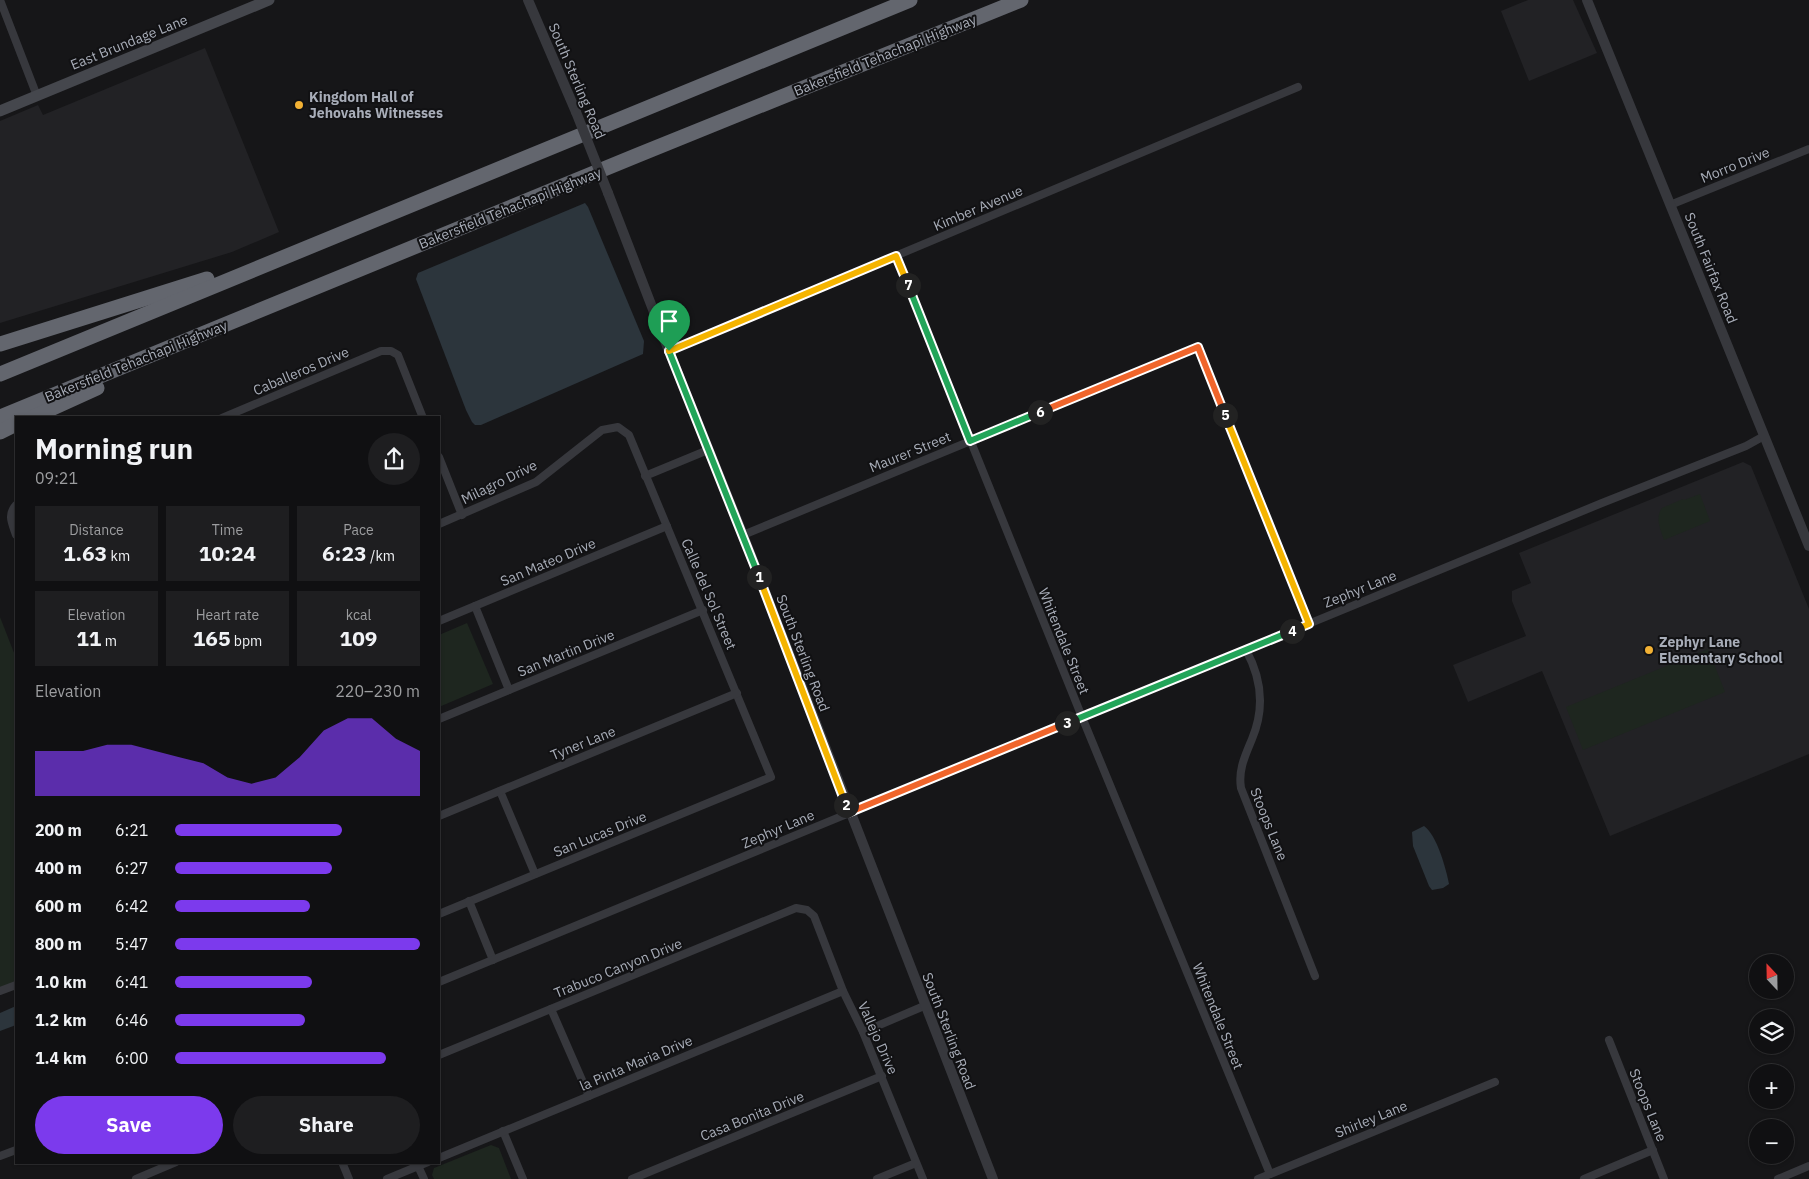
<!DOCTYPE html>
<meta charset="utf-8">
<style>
:root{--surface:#101012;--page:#1e1e20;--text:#f1f3f6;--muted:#9c9d9f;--line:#303032;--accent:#7c3aed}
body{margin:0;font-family:"IBM Plex Sans",sans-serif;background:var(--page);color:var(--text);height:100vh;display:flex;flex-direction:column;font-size:19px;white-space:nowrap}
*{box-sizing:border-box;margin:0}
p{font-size:16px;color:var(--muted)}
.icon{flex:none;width:28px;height:28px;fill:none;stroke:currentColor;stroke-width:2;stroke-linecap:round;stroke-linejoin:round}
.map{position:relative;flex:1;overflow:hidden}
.side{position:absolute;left:15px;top:416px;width:425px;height:748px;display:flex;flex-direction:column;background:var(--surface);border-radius:0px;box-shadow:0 1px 4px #0004,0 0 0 1px var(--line)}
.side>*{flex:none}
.needle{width:32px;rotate:338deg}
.controls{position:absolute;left:1749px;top:954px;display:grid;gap:10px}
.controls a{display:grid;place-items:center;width:45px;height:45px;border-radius:50%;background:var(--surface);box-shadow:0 1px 4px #0004,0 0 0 1px var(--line);font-size:25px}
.pin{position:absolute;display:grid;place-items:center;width:42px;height:42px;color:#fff;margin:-51px -21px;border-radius:50% 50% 50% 0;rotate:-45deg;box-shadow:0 0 5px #0007}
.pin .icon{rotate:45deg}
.km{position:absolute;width:25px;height:25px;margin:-12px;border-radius:50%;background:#222;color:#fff;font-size:14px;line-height:25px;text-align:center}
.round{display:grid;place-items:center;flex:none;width:52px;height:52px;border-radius:26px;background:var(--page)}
.overview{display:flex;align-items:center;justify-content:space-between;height:85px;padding:0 20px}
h1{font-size:28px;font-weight:700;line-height:38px}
.stats{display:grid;grid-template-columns:repeat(3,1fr);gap:8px;height:85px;padding:5px 20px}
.stats div{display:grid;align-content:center;border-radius:0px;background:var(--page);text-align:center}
.stats b{font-size:21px;font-weight:700}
.stats small{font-size:14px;font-weight:400}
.stats p{font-size:14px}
.chart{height:140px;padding:10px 20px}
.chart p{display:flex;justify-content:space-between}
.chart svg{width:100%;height:90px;margin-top:5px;fill:var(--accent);opacity:.7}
.button{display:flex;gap:10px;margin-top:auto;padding:10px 20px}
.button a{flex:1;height:58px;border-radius:30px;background:var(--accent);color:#fff;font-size:20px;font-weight:700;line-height:58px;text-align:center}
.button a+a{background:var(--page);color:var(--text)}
ul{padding:0 20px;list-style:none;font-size:16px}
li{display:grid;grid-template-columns:80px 60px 1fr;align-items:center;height:38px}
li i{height:12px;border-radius:6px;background:var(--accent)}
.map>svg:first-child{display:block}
.built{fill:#222225}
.green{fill:#1e261f}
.water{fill:#2c353c}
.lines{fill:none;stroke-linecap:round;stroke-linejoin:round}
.minor{stroke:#37383d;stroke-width:8}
.tertiary{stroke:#37383d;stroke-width:10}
.secondary{stroke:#45474d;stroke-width:11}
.motorway{stroke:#63666e;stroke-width:15}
.tertiary-bridge{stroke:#37383d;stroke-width:10}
.split-1-casing{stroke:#fff;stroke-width:10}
.split-2-casing{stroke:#fff;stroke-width:10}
.split-3-casing{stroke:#fff;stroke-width:10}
.split-4-casing{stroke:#fff;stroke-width:10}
.split-5-casing{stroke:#fff;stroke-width:10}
.split-6-casing{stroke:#fff;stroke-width:10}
.split-7-casing{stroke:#fff;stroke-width:10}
.split-8-casing{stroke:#fff;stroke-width:10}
.split-1{stroke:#22a559;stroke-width:6}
.split-2{stroke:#f5b400;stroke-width:6}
.split-3{stroke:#f0652b;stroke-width:6}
.split-4{stroke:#22a559;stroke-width:6}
.split-5{stroke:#f5b400;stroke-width:6}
.split-6{stroke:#f0652b;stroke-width:6}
.split-7{stroke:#22a559;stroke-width:6}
.split-8{stroke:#f5b400;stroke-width:6}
.poi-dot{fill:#f2b134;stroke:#111113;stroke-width:2}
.labels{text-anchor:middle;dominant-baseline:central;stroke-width:4;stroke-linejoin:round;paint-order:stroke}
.street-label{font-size:14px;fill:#a8adb8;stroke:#111113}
.poi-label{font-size:14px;font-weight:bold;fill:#a8adb8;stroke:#111113;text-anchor:start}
</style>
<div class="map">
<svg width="1809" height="1179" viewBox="0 0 1809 1179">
<rect width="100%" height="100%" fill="#161618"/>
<!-- built -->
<g class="built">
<path d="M1528 0H1573L1597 53 1529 81 1501 11Z"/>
<path d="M205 48 279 232 232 252 0 323V121L38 105 43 115Z"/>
<path d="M1743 462 1751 466 1809 609V754L1610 836 1542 671 1468 702 1453 665 1526 636 1512 601V591L1531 583 1519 553Z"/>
</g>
<!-- green -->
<g class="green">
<path d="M1700 494 1710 521 1664 540C1660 529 1655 517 1662 508L1683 499 1684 500Z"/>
<path d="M0 617 16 658V982L0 989Z"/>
<path d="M467 623 493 684 439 707V635Z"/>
<path d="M1708 649 1725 692 1583 750 1566 707Z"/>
<path d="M491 1145 499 1148 511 1179H434L432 1175 434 1168Z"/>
</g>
<!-- water -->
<g class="water">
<path d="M585 203 588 207 644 341 643 354 481 425H475L472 422 466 410 416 279 418 273Z"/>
<path d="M1424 826C1437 835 1446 869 1449 884L1443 888 1432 890 1429 886 1413 846 1412 832Z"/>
<path d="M16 1006V1025L0 1031V1013Z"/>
</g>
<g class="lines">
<!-- minor -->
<g class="minor">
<path d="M0 0 37 96"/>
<path d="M1670 205 1809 149"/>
<path d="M896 256 1082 717 1270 1174"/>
<path d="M669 351 1298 87"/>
<path d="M222 418 381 351H391L398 355 423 418"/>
<path d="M439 457 462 515"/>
<path d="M645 476 708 450"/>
<path d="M16 505C7 515 12 523 16 535"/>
<path d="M439 524 536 482 602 430 618 427 629 435 771 777 439 914"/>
<path d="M743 535 1198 347 1309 624"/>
<path d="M475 606 509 690"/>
<path d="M439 621 667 526"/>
<path d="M1246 650C1262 679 1265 708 1252 739 1245 756 1238 770 1241 788L1315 976"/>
<path d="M439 719 703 610"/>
<path d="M500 791 535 874"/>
<path d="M439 816 737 693"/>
<path d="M469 901 493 960"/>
<path d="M439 982 1602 503 1746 446 1764 436"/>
<path d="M0 991 16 985"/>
<path d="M551 1009 589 1096"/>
<path d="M863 1032 924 1006"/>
<path d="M1609 1040 1664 1179"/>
<path d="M439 1055 796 908 807 910 814 916 843 991 863 1032 923 1179"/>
<path d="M503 1131 523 1179"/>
<path d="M0 1156 16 1150"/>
<path d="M439 1158 843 991"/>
<path d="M342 1162 349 1179"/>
<path d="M418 1166 424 1179"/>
<path d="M136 1179 176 1162"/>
<path d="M387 1179 428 1162"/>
<path d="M632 1179 882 1076"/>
<path d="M877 1179 916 1163"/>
<path d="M1258 1179 1495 1082"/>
<path d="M1584 1179 1653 1150"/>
<path d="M1778 1179 1809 1166"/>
</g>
<!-- tertiary -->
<g class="tertiary">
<path d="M528 0 576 112"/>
<path d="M1587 0 1809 546"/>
<path d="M608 193 669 351 743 535 993 1179"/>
</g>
<!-- secondary -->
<path class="secondary" d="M0 111 269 0"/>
<!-- motorway -->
<g class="motorway">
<path d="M0 344 207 279"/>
<path d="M0 374 910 0"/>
<path d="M0 417 638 155 1021 0"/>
<path d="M31 418 97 388"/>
<path d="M0 432 16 424"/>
</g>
<!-- tertiary-bridge -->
<path class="tertiary-bridge" d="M576 112 608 193"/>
</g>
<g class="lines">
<defs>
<path id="split-1" d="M669 351 759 577"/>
<path id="split-2" d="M759 577 846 805"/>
<path id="split-3" d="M846 805 850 812 1067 723"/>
<path id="split-4" d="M1067 723 1292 631"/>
<path id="split-5" d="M1225 415 1309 624 1292 631"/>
<path id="split-6" d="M1040 412 1198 347 1225 415"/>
<path id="split-7" d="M908 285 970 441 1040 412"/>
<path id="split-8" d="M669 351 896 256 908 285"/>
</defs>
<!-- split-1 casing -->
<use href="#split-1" class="split-1-casing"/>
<!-- split-2 casing -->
<use href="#split-2" class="split-2-casing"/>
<!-- split-3 casing -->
<use href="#split-3" class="split-3-casing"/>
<!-- split-4 casing -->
<use href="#split-4" class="split-4-casing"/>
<!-- split-5 casing -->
<use href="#split-5" class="split-5-casing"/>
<!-- split-6 casing -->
<use href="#split-6" class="split-6-casing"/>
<!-- split-7 casing -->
<use href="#split-7" class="split-7-casing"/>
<!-- split-8 casing -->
<use href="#split-8" class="split-8-casing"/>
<!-- split-1 -->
<use href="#split-1" class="split-1"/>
<!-- split-2 -->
<use href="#split-2" class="split-2"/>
<!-- split-3 -->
<use href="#split-3" class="split-3"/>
<!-- split-4 -->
<use href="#split-4" class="split-4"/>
<!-- split-5 -->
<use href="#split-5" class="split-5"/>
<!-- split-6 -->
<use href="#split-6" class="split-6"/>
<!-- split-7 -->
<use href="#split-7" class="split-7"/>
<!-- split-8 -->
<use href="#split-8" class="split-8"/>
</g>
<!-- markers -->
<g class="poi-dot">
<circle cx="299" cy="105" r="5"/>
<circle cx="1649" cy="650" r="5"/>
</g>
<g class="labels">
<!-- street labels -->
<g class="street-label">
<text transform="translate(129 42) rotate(-22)">East Brundage Lane</text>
<text transform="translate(885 55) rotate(-22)">Bakersfield Tehachapi Highway</text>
<text transform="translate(577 81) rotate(67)">South Sterling Road</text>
<text transform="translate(1735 165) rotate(-22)">Morro Drive</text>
<text transform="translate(510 208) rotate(-22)">Bakersfield Tehachapi Highway</text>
<text transform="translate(978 208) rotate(-23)">Kimber Avenue</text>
<text transform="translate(1711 268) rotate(68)">South Fairfax Road</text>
<text transform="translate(136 361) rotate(-22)">Bakersfield Tehachapi Highway</text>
<text transform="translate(301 371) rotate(-23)">Caballeros Drive</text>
<text transform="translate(910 452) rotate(-22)">Maurer Street</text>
<text transform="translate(499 482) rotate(-26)">Milagro Drive</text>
<text transform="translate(548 562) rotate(-23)">San Mateo Drive</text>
<text transform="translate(1360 589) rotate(-22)">Zephyr Lane</text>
<text transform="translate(709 594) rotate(67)">Calle del Sol Street</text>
<text transform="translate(1064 641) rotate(68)">Whitendale Street</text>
<text transform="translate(566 653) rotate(-22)">San Martin Drive</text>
<text transform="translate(803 653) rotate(69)">South Sterling Road</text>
<text transform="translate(583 743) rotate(-22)">Tyner Lane</text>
<text transform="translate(1269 824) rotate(68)">Stoops Lane</text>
<text transform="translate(778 829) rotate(-23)">Zephyr Lane</text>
<text transform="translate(600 834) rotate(-22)">San Lucas Drive</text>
<text transform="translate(618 968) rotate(-22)">Trabuco Canyon Drive</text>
<text transform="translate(1218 1016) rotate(68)">Whitendale Street</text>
<text transform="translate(949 1031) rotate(69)">South Sterling Road</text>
<text transform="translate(878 1038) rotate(66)">Vallejo Drive</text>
<text transform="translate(636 1063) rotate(-23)">la Pinta Maria Drive</text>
<text transform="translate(1648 1105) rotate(68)">Stoops Lane</text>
<text transform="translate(752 1116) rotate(-22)">Casa Bonita Drive</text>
<text transform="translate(1371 1119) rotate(-22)">Shirley Lane</text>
</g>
<!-- poi labels -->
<g class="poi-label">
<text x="309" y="97">Kingdom Hall of<tspan x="309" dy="16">Jehovahs Witnesses</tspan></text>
<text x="1659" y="642">Zephyr Lane<tspan x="1659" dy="16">Elementary School</tspan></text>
</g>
</g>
</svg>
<div class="controls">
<a><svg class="needle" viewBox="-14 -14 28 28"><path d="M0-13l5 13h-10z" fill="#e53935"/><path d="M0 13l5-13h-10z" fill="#9c9d9f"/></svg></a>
<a><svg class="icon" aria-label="layers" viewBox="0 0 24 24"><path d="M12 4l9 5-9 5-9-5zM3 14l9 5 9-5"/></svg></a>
<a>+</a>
<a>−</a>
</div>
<div class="pin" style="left:669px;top:351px;background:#1e9e55"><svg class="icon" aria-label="arrive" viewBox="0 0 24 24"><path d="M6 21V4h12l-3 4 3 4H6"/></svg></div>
<b class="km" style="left:759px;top:577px">1</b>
<b class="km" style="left:846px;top:805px">2</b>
<b class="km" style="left:1067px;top:723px">3</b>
<b class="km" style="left:1292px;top:631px">4</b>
<b class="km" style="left:1225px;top:415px">5</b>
<b class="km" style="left:1040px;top:412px">6</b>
<b class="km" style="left:908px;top:285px">7</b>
<section class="side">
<div class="overview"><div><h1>Morning run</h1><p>09:21</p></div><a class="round"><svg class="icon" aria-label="share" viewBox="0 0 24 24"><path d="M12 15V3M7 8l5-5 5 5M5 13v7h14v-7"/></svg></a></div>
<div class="stats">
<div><p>Distance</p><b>1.63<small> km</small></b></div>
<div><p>Time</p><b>10:24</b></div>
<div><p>Pace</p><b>6:23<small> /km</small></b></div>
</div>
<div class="stats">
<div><p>Elevation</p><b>11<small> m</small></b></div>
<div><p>Heart rate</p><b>165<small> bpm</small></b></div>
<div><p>kcal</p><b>109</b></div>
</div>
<div class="chart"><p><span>Elevation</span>220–230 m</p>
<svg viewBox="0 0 160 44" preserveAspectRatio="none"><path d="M0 44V22L10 22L20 22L30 19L40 19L50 22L60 25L70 28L80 35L90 38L100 35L110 25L120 12L130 6L140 6L150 16L160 22V44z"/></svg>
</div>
<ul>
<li><b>200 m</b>6:21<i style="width:68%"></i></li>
<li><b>400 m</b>6:27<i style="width:64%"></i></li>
<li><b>600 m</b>6:42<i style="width:55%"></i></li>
<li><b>800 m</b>5:47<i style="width:100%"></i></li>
<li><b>1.0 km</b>6:41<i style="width:56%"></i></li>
<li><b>1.2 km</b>6:46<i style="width:53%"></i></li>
<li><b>1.4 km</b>6:00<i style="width:86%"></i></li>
</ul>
<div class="button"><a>Save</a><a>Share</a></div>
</section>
</div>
